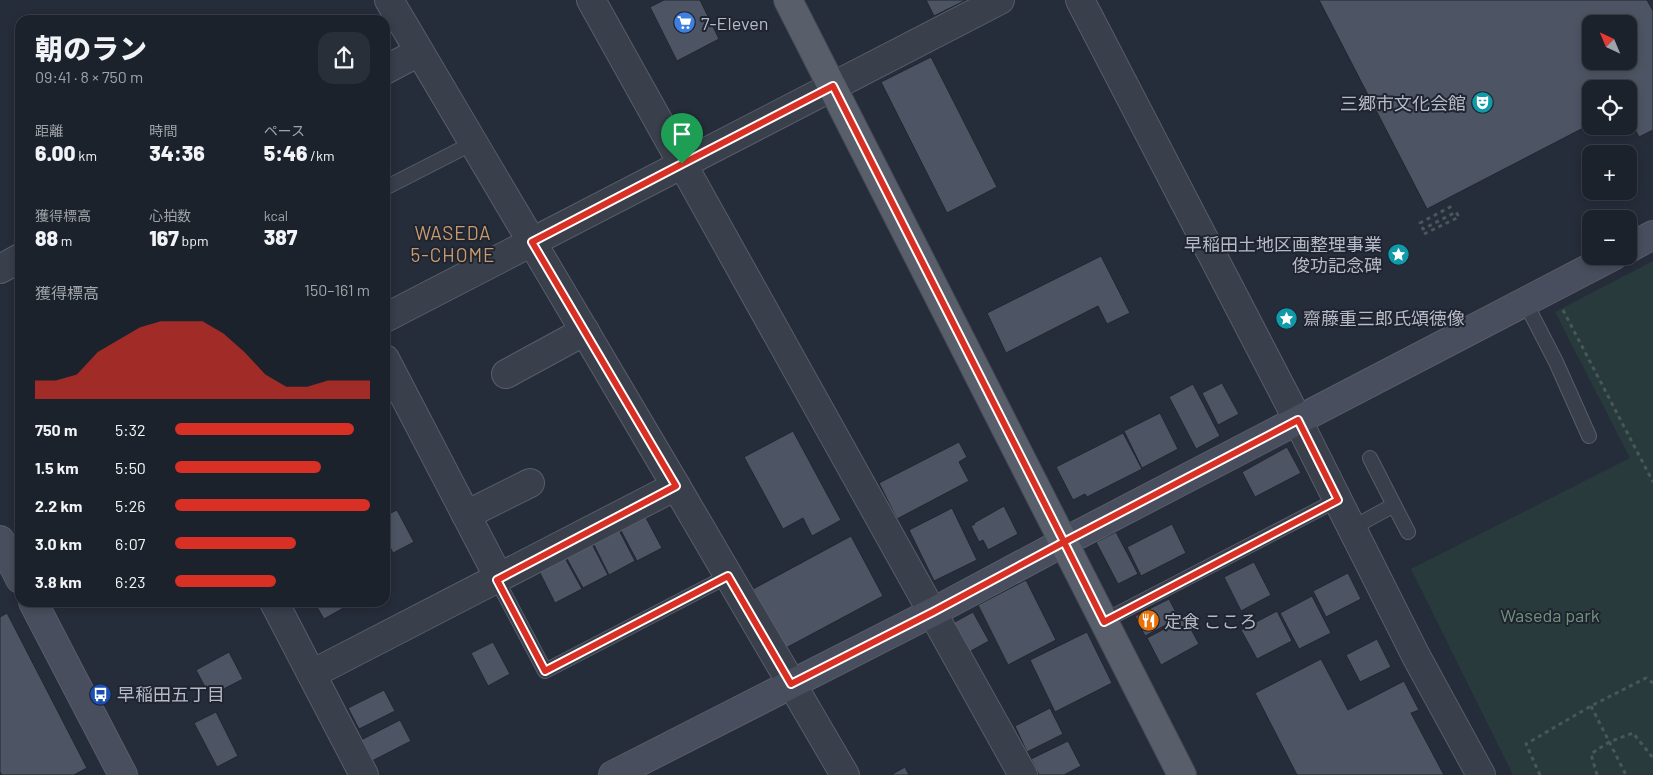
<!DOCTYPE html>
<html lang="ja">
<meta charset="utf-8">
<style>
:root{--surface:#1c222c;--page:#292f38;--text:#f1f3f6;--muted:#a0a4a9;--line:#3a3f48;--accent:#d93025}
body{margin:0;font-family:Barlow,"Noto Sans JP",sans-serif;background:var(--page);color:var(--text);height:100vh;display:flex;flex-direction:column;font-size:19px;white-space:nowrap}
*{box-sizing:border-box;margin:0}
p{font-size:16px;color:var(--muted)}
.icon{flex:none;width:28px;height:28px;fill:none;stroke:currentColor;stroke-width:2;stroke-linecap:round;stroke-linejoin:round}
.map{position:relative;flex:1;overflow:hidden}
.details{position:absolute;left:15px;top:15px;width:375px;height:592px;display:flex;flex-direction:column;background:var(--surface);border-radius:15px;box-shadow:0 2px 8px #0003,0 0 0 1px var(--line)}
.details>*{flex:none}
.needle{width:32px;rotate:316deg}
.tools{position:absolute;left:1582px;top:15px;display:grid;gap:10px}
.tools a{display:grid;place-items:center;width:55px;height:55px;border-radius:10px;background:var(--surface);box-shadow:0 2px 8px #0003,0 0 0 1px var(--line);font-size:25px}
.pin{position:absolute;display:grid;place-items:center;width:42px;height:42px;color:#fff;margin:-51px -21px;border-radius:50% 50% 50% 0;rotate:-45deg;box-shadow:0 0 5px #0007}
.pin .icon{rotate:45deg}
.round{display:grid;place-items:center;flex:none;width:52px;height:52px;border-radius:15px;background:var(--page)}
.overview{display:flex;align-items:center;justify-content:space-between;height:85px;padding:0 20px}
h1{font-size:28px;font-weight:800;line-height:38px}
.stats{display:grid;grid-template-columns:repeat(3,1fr);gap:8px;height:85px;padding:5px 20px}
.stats div{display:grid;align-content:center}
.stats b{font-size:21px;font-weight:800}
.stats small{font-size:14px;font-weight:400}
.stats p{font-size:14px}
.chart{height:140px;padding:10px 20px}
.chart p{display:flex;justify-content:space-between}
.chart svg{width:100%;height:90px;margin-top:5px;fill:var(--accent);opacity:.7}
ul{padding:0 20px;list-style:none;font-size:16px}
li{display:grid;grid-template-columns:80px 60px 1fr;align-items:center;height:38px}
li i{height:12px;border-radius:6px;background:var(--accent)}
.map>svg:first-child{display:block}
.green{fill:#293a3c}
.building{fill:#4d5463;stroke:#212632;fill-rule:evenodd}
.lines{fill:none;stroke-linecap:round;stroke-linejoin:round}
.lane-casing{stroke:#585d69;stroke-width:16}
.street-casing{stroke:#585d69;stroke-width:30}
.secondary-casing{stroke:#585d69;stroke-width:30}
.primary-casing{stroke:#434854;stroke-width:30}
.path{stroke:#48575a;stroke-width:3;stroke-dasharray:4 4;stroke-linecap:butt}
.lane{stroke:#393f4b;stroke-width:14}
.street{stroke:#393f4b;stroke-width:28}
.secondary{stroke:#484e5d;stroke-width:28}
.primary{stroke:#585e6a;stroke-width:28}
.route-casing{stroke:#fff;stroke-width:10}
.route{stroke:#d93025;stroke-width:6}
.labels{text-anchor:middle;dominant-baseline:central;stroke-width:4;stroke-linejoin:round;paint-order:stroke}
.poi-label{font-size:18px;fill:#b5bac6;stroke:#1f2430;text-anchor:start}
.park-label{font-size:18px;fill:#6f947a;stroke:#1f2430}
.neighbourhood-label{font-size:19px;letter-spacing:1px;fill:#c89c6e;stroke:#1f2430}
</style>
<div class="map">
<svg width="1653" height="775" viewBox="0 0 1653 775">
<rect width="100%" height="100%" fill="#262d3a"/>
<!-- green -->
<path class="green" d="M1653 261V775H1513L1411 569 1630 458 1555 312Z"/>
<!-- building -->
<g class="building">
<path d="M664 0H700L719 39 677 61 650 7Z"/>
<path d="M926 0H966L934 16Z"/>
<path d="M1319 0H1647L1653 11V130L1639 137 1629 118V89H1591V124L1427 209ZM1591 24H1629V61H1591Z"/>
<path d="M931 57 997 187 947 213 881 82Z"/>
<path d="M1101 256 1130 313 1107 324 1098 306 1006 353 987 313Z"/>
<path d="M1222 383 1239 414 1218 425 1202 393Z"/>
<path d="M1193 384 1220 436 1196 449 1169 397Z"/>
<path d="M1160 413 1178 449 1142 468 1124 431Z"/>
<path d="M793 431 841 520 812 536 803 518 783 529 744 457Z"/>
<path d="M1123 433 1142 469 1087 497 1085 494 1073 500 1056 467Z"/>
<path d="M959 442 967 457 959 462 969 481 897 519 879 483Z"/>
<path d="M1287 447 1301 473 1255 497 1242 472Z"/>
<path d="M1004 506 1018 534 988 550 983 540 979 542 971 526 975 524 974 523Z"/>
<path d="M952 508 977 560 934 581 909 530Z"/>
<path d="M397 510 414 542 393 553 385 537V516Z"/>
<path d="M645 516 662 548 637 561 620 529Z"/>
<path d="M1172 524 1186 553 1141 576 1127 547Z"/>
<path d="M619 530 635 561 609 575 593 543Z"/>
<path d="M1116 532 1138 574 1118 584 1096 542Z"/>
<path d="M851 536 883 596 784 649 753 589Z"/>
<path d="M385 541 392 554 385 557Z"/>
<path d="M592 544 608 575 583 588 566 557Z"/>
<path d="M565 558 582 589 555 603 539 571Z"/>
<path d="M1254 562 1271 595 1241 611 1224 577Z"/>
<path d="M1348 573 1361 599 1326 617 1313 591Z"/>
<path d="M1026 580 1056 640 1008 665 978 605Z"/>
<path d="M1312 596 1331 633 1299 649 1280 613Z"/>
<path d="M1169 599 1179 618 1145 636 1135 616Z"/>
<path d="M314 602H354L324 619Z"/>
<path d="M1277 611 1292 641 1257 659 1241 630Z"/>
<path d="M973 612 989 641 969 652 953 623Z"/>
<path d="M7 613 87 768 74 775H2L0 772V617Z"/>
<path d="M1185 618 1199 644 1161 665 1147 638Z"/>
<path d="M1087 632 1112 683 1055 712 1030 660Z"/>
<path d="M1377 639 1391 667 1360 682 1346 655Z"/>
<path d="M493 642 510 674 488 686 471 653Z"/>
<path d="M229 652 243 679 210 696 196 670Z"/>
<path d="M1321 659 1348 710 1404 681 1419 710 1411 713 1444 775H1297L1255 693Z"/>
<path d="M384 690 395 711 359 729 348 708Z"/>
<path d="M1050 708 1063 734 1027 752 1015 726Z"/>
<path d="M216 712 238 756 217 767 194 723Z"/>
<path d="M400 720 411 741 372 761 361 740Z"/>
<path d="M1068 741 1081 766 1064 775H1039L1031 759Z"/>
<path d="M905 767 909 775H891Z"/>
</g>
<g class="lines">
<defs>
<g id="lane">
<path d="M385 188 473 143"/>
<path d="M1525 302 1556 362 1589 436"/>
<path d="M1394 505 1408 532"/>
<path d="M1352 528 1394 505 1370 458"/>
<path d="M497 580 545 671 728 576"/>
<path d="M1104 621 1337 500"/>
</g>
<g id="street">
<path d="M389 0 676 486 845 775"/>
<path d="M591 0 1023 775"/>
<path d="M1080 0 1288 401 1416 656 1481 775"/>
<path d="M385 70 419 52"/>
<path d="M0 269 20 258"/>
<path d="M385 318 1000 0"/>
<path d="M385 359 499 578"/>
<path d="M506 374 585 331"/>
<path d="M466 515 530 483"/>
<path d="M274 602 364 775"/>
<path d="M312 674 676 486"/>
</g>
<g id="secondary">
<path d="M1629 248 1653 235"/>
<path d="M0 540 20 579"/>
<path d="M33 602 123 775"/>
<path d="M613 775 933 612 1064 542 1613 256"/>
</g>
<path id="primary" d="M788 0 1182 775"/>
</defs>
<!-- lane casing -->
<use href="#lane" class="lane-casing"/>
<!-- street casing -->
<use href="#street" class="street-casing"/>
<!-- secondary casing -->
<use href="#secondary" class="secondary-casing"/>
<!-- primary casing -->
<use href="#primary" class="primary-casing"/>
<!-- path -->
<g class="path">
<path d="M1424 234 1459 217 1456 212 1423 229 1420 223 1454 205"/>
<path d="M1563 310 1653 482"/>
<path d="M1591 706 1626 775"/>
<path d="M1540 775 1526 744 1591 706 1646 678 1653 683"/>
<path d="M1597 775 1591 754 1609 742 1633 733 1653 758"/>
</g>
<!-- lane -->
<use href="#lane" class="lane"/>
<!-- street -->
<use href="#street" class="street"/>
<!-- secondary -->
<use href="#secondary" class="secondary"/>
<!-- primary -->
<use href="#primary" class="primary"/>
</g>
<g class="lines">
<defs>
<path id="route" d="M682 164 532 242 676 486 497 580 545 671 728 576 791 684 933 612 1064 542 1104 622 1338 500 1298 420 1064 542 833 86 682 164"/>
</defs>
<!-- route casing -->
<use href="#route" class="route-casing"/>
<!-- route -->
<use href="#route" class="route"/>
</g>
<!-- icons -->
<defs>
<symbol id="supermarket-disc" viewBox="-11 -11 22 22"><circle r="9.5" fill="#3f7fe0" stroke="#1f2430"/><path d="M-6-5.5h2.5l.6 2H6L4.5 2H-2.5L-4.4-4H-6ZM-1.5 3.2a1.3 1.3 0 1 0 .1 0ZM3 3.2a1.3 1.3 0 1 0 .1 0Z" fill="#fff"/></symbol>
<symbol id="theatre-disc" viewBox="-11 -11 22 22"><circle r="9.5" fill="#0f9aa8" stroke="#1f2430"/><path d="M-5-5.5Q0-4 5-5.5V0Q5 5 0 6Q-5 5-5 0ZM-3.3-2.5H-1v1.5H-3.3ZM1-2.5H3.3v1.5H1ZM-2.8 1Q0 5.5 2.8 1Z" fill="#fff"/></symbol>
<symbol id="sight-disc" viewBox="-11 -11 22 22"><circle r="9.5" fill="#0f9aa8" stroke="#1f2430"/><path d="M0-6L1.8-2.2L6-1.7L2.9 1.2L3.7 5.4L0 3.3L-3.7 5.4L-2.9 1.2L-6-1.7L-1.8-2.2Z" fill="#fff"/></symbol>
<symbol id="restaurant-disc" viewBox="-11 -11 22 22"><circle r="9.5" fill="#e8710a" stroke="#1f2430"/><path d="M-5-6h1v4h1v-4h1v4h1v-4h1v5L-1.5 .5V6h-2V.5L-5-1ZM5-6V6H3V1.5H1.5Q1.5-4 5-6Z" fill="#fff"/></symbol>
<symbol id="bus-disc" viewBox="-11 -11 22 22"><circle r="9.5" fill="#1a4fb4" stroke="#1f2430"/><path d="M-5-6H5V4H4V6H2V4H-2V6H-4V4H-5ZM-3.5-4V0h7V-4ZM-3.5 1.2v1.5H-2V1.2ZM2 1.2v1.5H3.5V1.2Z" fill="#fff"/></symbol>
</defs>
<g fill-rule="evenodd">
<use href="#supermarket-disc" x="672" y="10" width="25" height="25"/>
<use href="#theatre-disc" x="1470" y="90" width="25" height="25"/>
<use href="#sight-disc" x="1386" y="242" width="25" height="25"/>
<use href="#sight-disc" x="1274" y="306" width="25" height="25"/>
<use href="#restaurant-disc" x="1136" y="608" width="25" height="25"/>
<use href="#bus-disc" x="88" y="682" width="25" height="25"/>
</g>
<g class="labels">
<!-- poi labels -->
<g class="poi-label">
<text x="701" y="23">7-Eleven</text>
<text x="1466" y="103" text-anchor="end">三郷市文化会館</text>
<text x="1382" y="244" text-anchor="end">早稲田土地区画整理事業<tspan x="1382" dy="21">俊功記念碑</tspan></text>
<text x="1303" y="318">齋藤重三郎氏頌徳像</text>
<text x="1164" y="621">定食 こころ</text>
<text x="117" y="694">早稲田五丁目</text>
</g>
<!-- park labels -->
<g class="park-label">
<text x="1550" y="615">Waseda park</text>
</g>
<!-- neighbourhood labels -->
<g class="neighbourhood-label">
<text x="453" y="232">WASEDA<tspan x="453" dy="22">5-CHOME</tspan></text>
</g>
</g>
</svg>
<div class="tools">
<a><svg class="needle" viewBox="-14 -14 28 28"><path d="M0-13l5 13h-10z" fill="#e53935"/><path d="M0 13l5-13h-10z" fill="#a0a4a9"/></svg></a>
<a><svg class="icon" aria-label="locate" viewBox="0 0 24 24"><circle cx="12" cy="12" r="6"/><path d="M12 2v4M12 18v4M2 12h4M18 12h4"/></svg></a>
<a>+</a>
<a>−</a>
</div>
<div class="pin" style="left:682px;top:164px;background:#1e9e55"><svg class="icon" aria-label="arrive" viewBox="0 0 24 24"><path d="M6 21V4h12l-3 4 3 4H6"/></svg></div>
<section class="details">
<div class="overview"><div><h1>朝のラン</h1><p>09:41 · 8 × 750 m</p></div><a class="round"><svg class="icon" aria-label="share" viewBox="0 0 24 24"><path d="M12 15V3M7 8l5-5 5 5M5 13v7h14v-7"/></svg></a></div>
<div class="stats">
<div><p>距離</p><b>6.00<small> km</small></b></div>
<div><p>時間</p><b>34:36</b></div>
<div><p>ペース</p><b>5:46<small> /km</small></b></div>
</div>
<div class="stats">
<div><p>獲得標高</p><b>88<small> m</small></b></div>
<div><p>心拍数</p><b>167<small> bpm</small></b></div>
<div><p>kcal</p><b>387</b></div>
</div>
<div class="chart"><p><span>獲得標高</span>150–161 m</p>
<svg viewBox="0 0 160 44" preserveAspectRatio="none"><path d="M0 44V35L10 35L20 32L30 21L40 15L50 9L60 6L70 6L80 6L90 12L100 21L110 32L120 38L130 38L140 35L150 35L160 35V44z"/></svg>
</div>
<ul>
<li><b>750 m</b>5:32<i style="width:92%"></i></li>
<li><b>1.5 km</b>5:50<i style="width:75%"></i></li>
<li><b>2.2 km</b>5:26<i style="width:100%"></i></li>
<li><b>3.0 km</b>6:07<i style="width:62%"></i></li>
<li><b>3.8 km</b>6:23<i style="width:52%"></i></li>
</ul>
</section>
</div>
